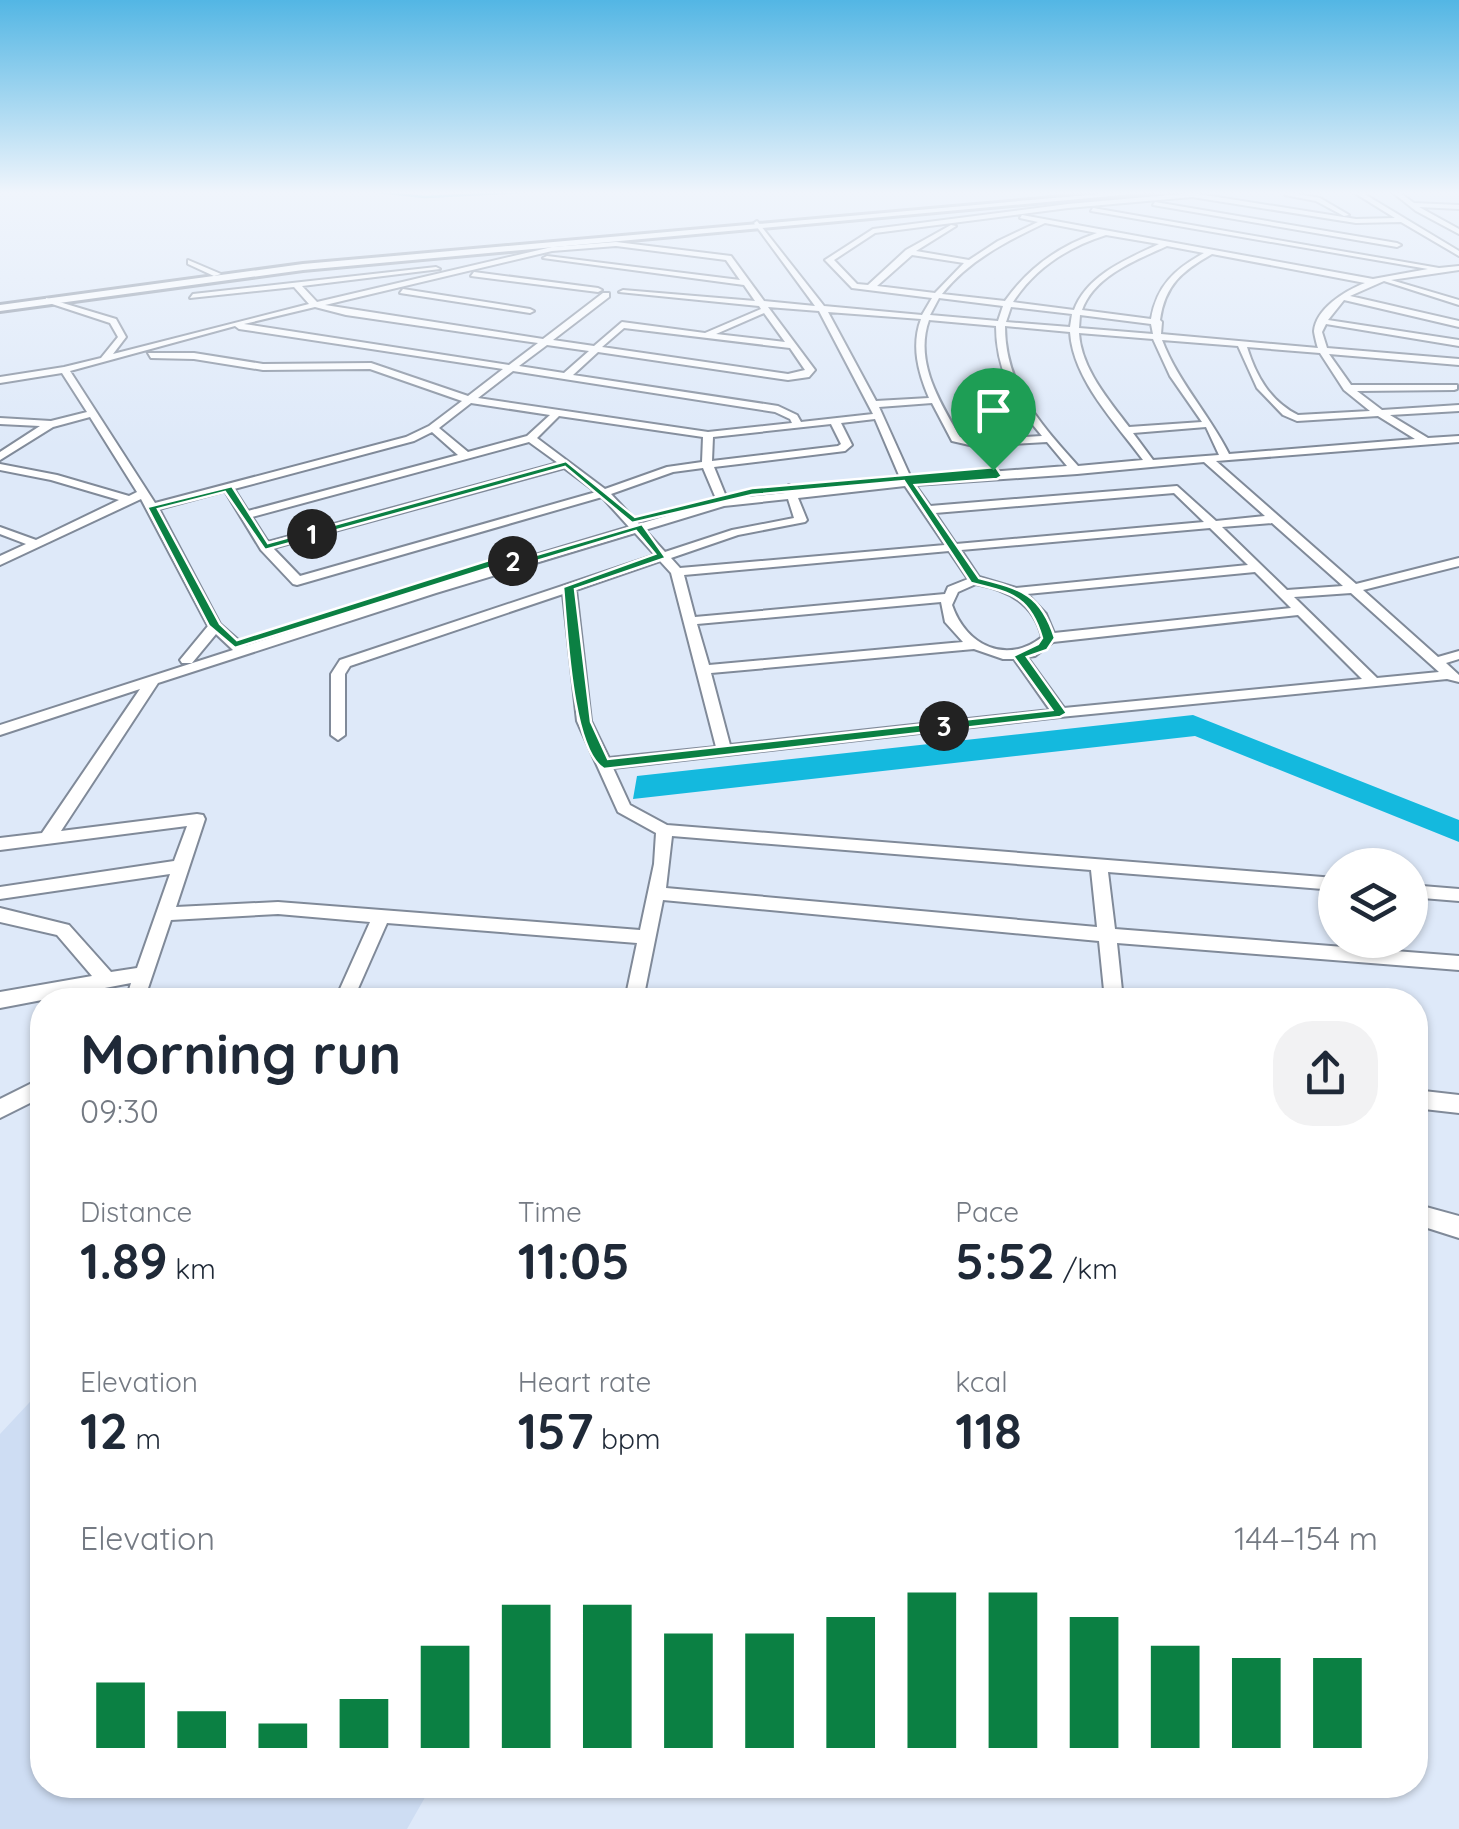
<!DOCTYPE html>
<meta charset="utf-8">
<style>
:root{--surface:#fff;--page:#f2f2f3;--text:#1f2937;--muted:#747a83;--accent:#0b8043}
body{margin:0;font-family:Quicksand,sans-serif;background:var(--page);color:var(--text);height:100vh;display:flex;flex-direction:column;font-size:38px;white-space:nowrap}
*{box-sizing:border-box;margin:0}
p{font-size:32px;color:var(--muted)}
.icon{flex:none;width:55px;height:55px;fill:none;stroke:currentColor;stroke-width:2;stroke-linecap:round;stroke-linejoin:round}
.map{position:relative;flex:1;overflow:hidden}
.side{position:absolute;left:30px;top:988px;width:1398px;height:810px;display:flex;flex-direction:column;background:var(--surface);border-radius:40px;box-shadow:0 2px 8px #0004}
.side>*{flex:none}
.tools{position:absolute;left:1318px;top:848px;display:grid;gap:20px}
.tools a{display:grid;place-items:center;width:110px;height:110px;border-radius:50%;background:var(--surface);box-shadow:0 2px 8px #0004;font-size:50px}
.pin{position:absolute;display:grid;place-items:center;width:85px;height:85px;color:#fff;margin:-102px -42px;border-radius:50% 50% 50% 0;rotate:-45deg;box-shadow:0 0 10px #0007}
.pin .icon{rotate:45deg}
.km{position:absolute;width:50px;height:50px;margin:-25px;border-radius:50%;background:#222;color:#fff;font-size:28px;line-height:50px;text-align:center}
.round{display:grid;place-items:center;flex:none;width:105px;height:105px;border-radius:40px;background:var(--page)}
.head{display:flex;align-items:center;justify-content:space-between;height:170px;padding:0 50px}
h1{font-size:55px;font-weight:700;line-height:75px}
.metrics{display:grid;grid-template-columns:repeat(3,1fr);gap:15px;height:170px;padding:10px 50px}
.metrics div{display:grid;align-content:center}
.metrics b{font-size:50px;font-weight:700}
.metrics small{font-size:28px;font-weight:400}
.metrics p{font-size:28px}
.chart{height:280px;padding:20px 50px}
.chart p{display:flex;justify-content:space-between}
.chart svg{width:100%;height:180px;margin-top:10px;stroke:var(--accent);stroke-width:6}
.map>svg:first-child{display:block}
.built{fill:#ceddf3}
.water{fill:#14b9de}
.lines{fill:none;stroke-linecap:round;stroke-linejoin:round}
.stream{stroke:#14b9de;stroke-width:2.5}
.minor-casing{stroke:#808a99;stroke-width:4}
.major-casing{stroke:#808a99;stroke-width:6}
.minor{fill:#fff;fill-rule:evenodd}
.major{fill:#fff;fill-rule:evenodd}
.route{fill:#0b8043;stroke:#fff;stroke-width:2.5;fill-rule:evenodd}
</style>
<div class="map">
<svg width="1459" height="1829" viewBox="0 0 1459 1829">
<rect width="100%" height="100%" fill="#dee9f9"/>
<!-- built -->
<path class="built" d="M42 1389V1785H432L407 1829H0V1434Z"/>
<!-- water -->
<path class="water" d="M1193 715 1459 820V842L1195 736 633 799 637 776Z"/>
<g class="lines">
<!-- stream -->
<path class="stream" d="M378 192 425 197 526 192"/>
<defs>
<g id="minor">
<path d="M1287 192 1320 198 1349 215 1344 216 1316 201 1285 195Z"/>
<path d="M1353 192H1361L1459 251V256L1401 222 1356 223 1192 197 1068 208 875 233 834 260 857 284 868 285 906 250 951 225 956 226 916 251 969 260 998 241 1038 222 1020 218 1022 215 1373 279 1428 269 1091 211 1093 208 1439 268 1459 266V270L1391 280 1459 300V305L1384 281 1350 296 1459 321V327L1344 300 1328 320 1459 340V346L1326 324 1322 332 1327 348 1459 359V365L1329 354 1351 385H1457V389L1454 390 1357 391 1382 410 1459 405V411L1390 415 1428 438 1459 436V442L1216 461 1356 584 1459 558V566L1363 590 1438 657 1459 651V659L1446 663 1459 675V682L1447 679 1060 717 613 768 630 805 667 825 1335 878V890L1108 872 1115 929 1459 956V970L1117 943 1123 1000H1105L1099 941 663 900 643 1000H625L637 943 387 923 353 1000H335L370 922 278 914 171 920 144 1000H126L131 983 0 1008V992L92 976 57 935 0 922V908L69 925 111 972 137 968 170 874 0 899V887L174 861 187 826 0 850V838L42 833 140 689 0 735V725L233 650 216 634 192 663H182L180 660 208 626 141 499 0 565V556L26 544 0 534V527L36 540 119 500 51 480 0 470V464L57 475 129 496 137 492 90 417 53 427 0 460V452L40 426 0 424V418L51 421 87 412 62 373 0 383V377L64 367 101 358 118 337 110 323 46 302V298L116 319 126 337 113 354 309 304 294 287 190 298 193 294 436 267 440 269 302 286 317 302 552 247 616 242 731 256 764 301 815 306 754 223 757 221 824 306 922 315 932 298 852 288 825 260 873 229 1068 204 1192 193 1356 219 1395 218ZM1045 223 1097 233C1059 246 1028 268 1005 301L942 294C969 260 1007 241 1045 223ZM1106 235 1159 244C1127 259 1087 275 1074 310L1013 302C1035 268 1068 247 1106 235ZM616 246 726 260 740 280 547 256 543 258 744 285 755 301 623 290 619 292 759 306 761 309 705 333 622 322 594 346 553 340 609 297V293H603L543 339 325 305 552 251ZM1167 246 1204 253C1175 269 1157 285 1151 319L1082 310C1094 276 1136 260 1167 246ZM1212 254 1365 283C1344 291 1316 309 1314 331 1314 333 1317 346 1318 348L1161 334 1162 322 1160 320C1165 285 1182 271 1212 254ZM912 255 964 263 935 293 877 286ZM939 298 1003 306 998 321 930 315ZM315 307 346 315 538 343 509 365 244 324ZM768 307 819 311 873 414 801 422 797 415 778 406 573 375 598 352 788 380 809 377 815 370ZM1011 307 1072 314 1070 327 1006 322ZM828 312 921 319C911 346 918 372 929 398L876 401ZM764 313 785 342 716 334ZM1080 315 1151 324 1153 334 1079 328ZM929 320 996 326C996 369 1014 403 1042 436L974 440 960 437C940 402 914 362 929 320ZM235 326 239 329 503 369 468 396 371 363 263 364 194 353H148L151 358 194 359 263 370 370 369 462 401 429 426 406 437 155 503 70 371ZM1005 326 1070 332C1073 380 1116 423 1143 460L1078 466C1040 423 1005 386 1005 326ZM624 328 790 348 805 370 788 374 602 347ZM1079 333 1153 339 1170 376 1202 422 1129 427C1108 399 1081 368 1079 333ZM1162 340 1238 346 1257 388 1283 415 1297 421 1378 416 1415 439 1229 454C1209 414 1178 382 1162 340ZM547 345 589 351 564 373 519 366ZM1247 347 1320 353 1344 390 1370 411 1298 415C1270 401 1256 376 1247 347ZM513 371 775 412 790 419 792 423 708 432 478 398ZM471 403 550 415 527 436 468 452 439 428ZM932 403 952 441 974 446 1047 442 1067 466 911 478 879 407ZM559 416 703 437 702 462 667 467 605 489 537 438ZM875 419 901 480 796 491 789 485 784 488 785 493 727 499 714 467 845 451 852 445 841 423ZM831 424 841 444 838 446 712 461 713 437ZM1206 427 1219 455 1153 460 1133 433ZM432 432 458 455 248 511 234 489 414 441ZM529 442 558 463 268 542 252 517ZM1204 462 1265 516 1216 521 1177 486 930 506 915 485 1077 474ZM564 468 596 492 300 576 273 548ZM703 468 717 501 639 524 611 494 673 472ZM905 486 945 545 680 568 671 558 738 535 805 522 807 520 798 498ZM225 491 261 550 293 584 297 585 602 497 629 527 428 587 245 646 220 624 159 509ZM1174 493 1204 522 956 544 935 513ZM788 499 794 518 732 530 665 552 645 530 724 506ZM1272 523 1343 586 1287 590 1222 527ZM1210 528 1248 565 1016 588 979 577 961 550ZM635 533 655 555 340 660 331 674V735L338 740 345 735V674L350 666 563 594 577 721 618 812 656 833 654 864 640 930 278 902 176 907 205 819 203 815 197 814 61 831 158 683 436 593ZM949 551 968 579 948 587 945 594 695 617 684 575ZM660 561 671 573 716 747 609 758 591 721 576 590ZM1255 572 1291 608 1054 633 1046 614 1027 594ZM976 584C1009 590 1034 604 1042 637 1007 665 966 646 952 605L958 592ZM1351 593 1439 672 1377 678 1294 597ZM941 602 945 622 963 642 709 665 697 624ZM1298 615 1362 679 1064 708 1027 657 1035 656 1053 642ZM974 649 1003 659H1014L1050 710 730 745 711 673ZM672 836 1091 870 1097 927 666 888Z"/>
<path d="M1392 192H1399L1414 203 1459 205V209L1419 207 1459 229V234L1416 211Z"/>
<path d="M1155 202 1397 243 1401 245 1397 247 1153 205Z"/>
<path d="M188 260 221 274 214 276 188 264Z"/>
<path d="M474 272 598 288 602 290 598 292 471 276Z"/>
<path d="M403 289 530 309 534 311 530 313 400 293Z"/>
<path d="M1410 885 1459 889V901L1410 897Z"/>
<path d="M42 1078V1097L0 1118V1099Z"/>
<path d="M1415 1090 1459 1095V1113L1415 1108Z"/>
<path d="M1415 1204 1459 1216V1238L1415 1224Z"/>
</g>
<path id="major" d="M1122 192H1155L303 270 0 311V305L303 264Z"/>
</defs>
<!-- minor casing -->
<use href="#minor" class="minor-casing"/>
<!-- major casing -->
<use href="#major" class="major-casing"/>
<!-- minor -->
<use href="#minor" class="minor"/>
<!-- major -->
<use href="#major" class="major"/>
</g>
<!-- sky -->
<linearGradient id="sky" x2="0" y2="1"><stop stop-color="#53b6e4"/><stop offset="0.43" stop-color="#f0f5fc"/><stop offset="1" stop-color="#f0f5fc" stop-opacity="0"/></linearGradient>
<rect width="1459" height="448" fill="url(#sky)"/>
<!-- route -->
<path class="route" d="M566 461 635 517 752 488 996 467 1002 476 997 479 915 485 979 578C1022 589 1041 594 1055 638L1047 650 1027 657 1067 713 1060 717 604 769C571 750 567 625 563 587L655 554 636 531 517 567 508 562 235 648 209 626 147 507 232 486 268 543ZM565 467 632 523 752 495 904 481 971 583C1011 593 1030 596 1042 638L1038 644 1013 656 1052 710 608 759 591 722 575 589 666 558 642 524 519 560 505 555 237 640 220 624 158 509 225 492 265 550Z"/>
</svg>
<div class="tools">
<a><svg class="icon" aria-label="layers" viewBox="0 0 24 24"><path d="M12 4l9 5-9 5-9-5zM3 14l9 5 9-5"/></svg></a>
</div>
<div class="pin" style="left:993px;top:470px;background:#1e9e55"><svg class="icon" aria-label="arrive" viewBox="0 0 24 24"><path d="M6 21V4h12l-3 4 3 4H6"/></svg></div>
<b class="km" style="left:312px;top:534px">1</b>
<b class="km" style="left:513px;top:561px">2</b>
<b class="km" style="left:944px;top:726px">3</b>
<section class="side">
<div class="head"><div><h1>Morning run</h1><p>09:30</p></div><a class="round"><svg class="icon" aria-label="share" viewBox="0 0 24 24"><path d="M12 15V3M7 8l5-5 5 5M5 13v7h14v-7"/></svg></a></div>
<div class="metrics">
<div><p>Distance</p><b>1.89<small> km</small></b></div>
<div><p>Time</p><b>11:05</b></div>
<div><p>Pace</p><b>5:52<small> /km</small></b></div>
</div>
<div class="metrics">
<div><p>Elevation</p><b>12<small> m</small></b></div>
<div><p>Heart rate</p><b>157<small> bpm</small></b></div>
<div><p>kcal</p><b>118</b></div>
</div>
<div class="chart"><p><span>Elevation</span>144–154 m</p>
<svg viewBox="0 0 160 44" preserveAspectRatio="none"><path d="M5 44V28M15 44V35M25 44V38M35 44V32M45 44V19M55 44V9M65 44V9M75 44V16M85 44V16M95 44V12M105 44V6M115 44V6M125 44V12M135 44V19M145 44V22M155 44V22"/></svg>
</div>
</section>
</div>
